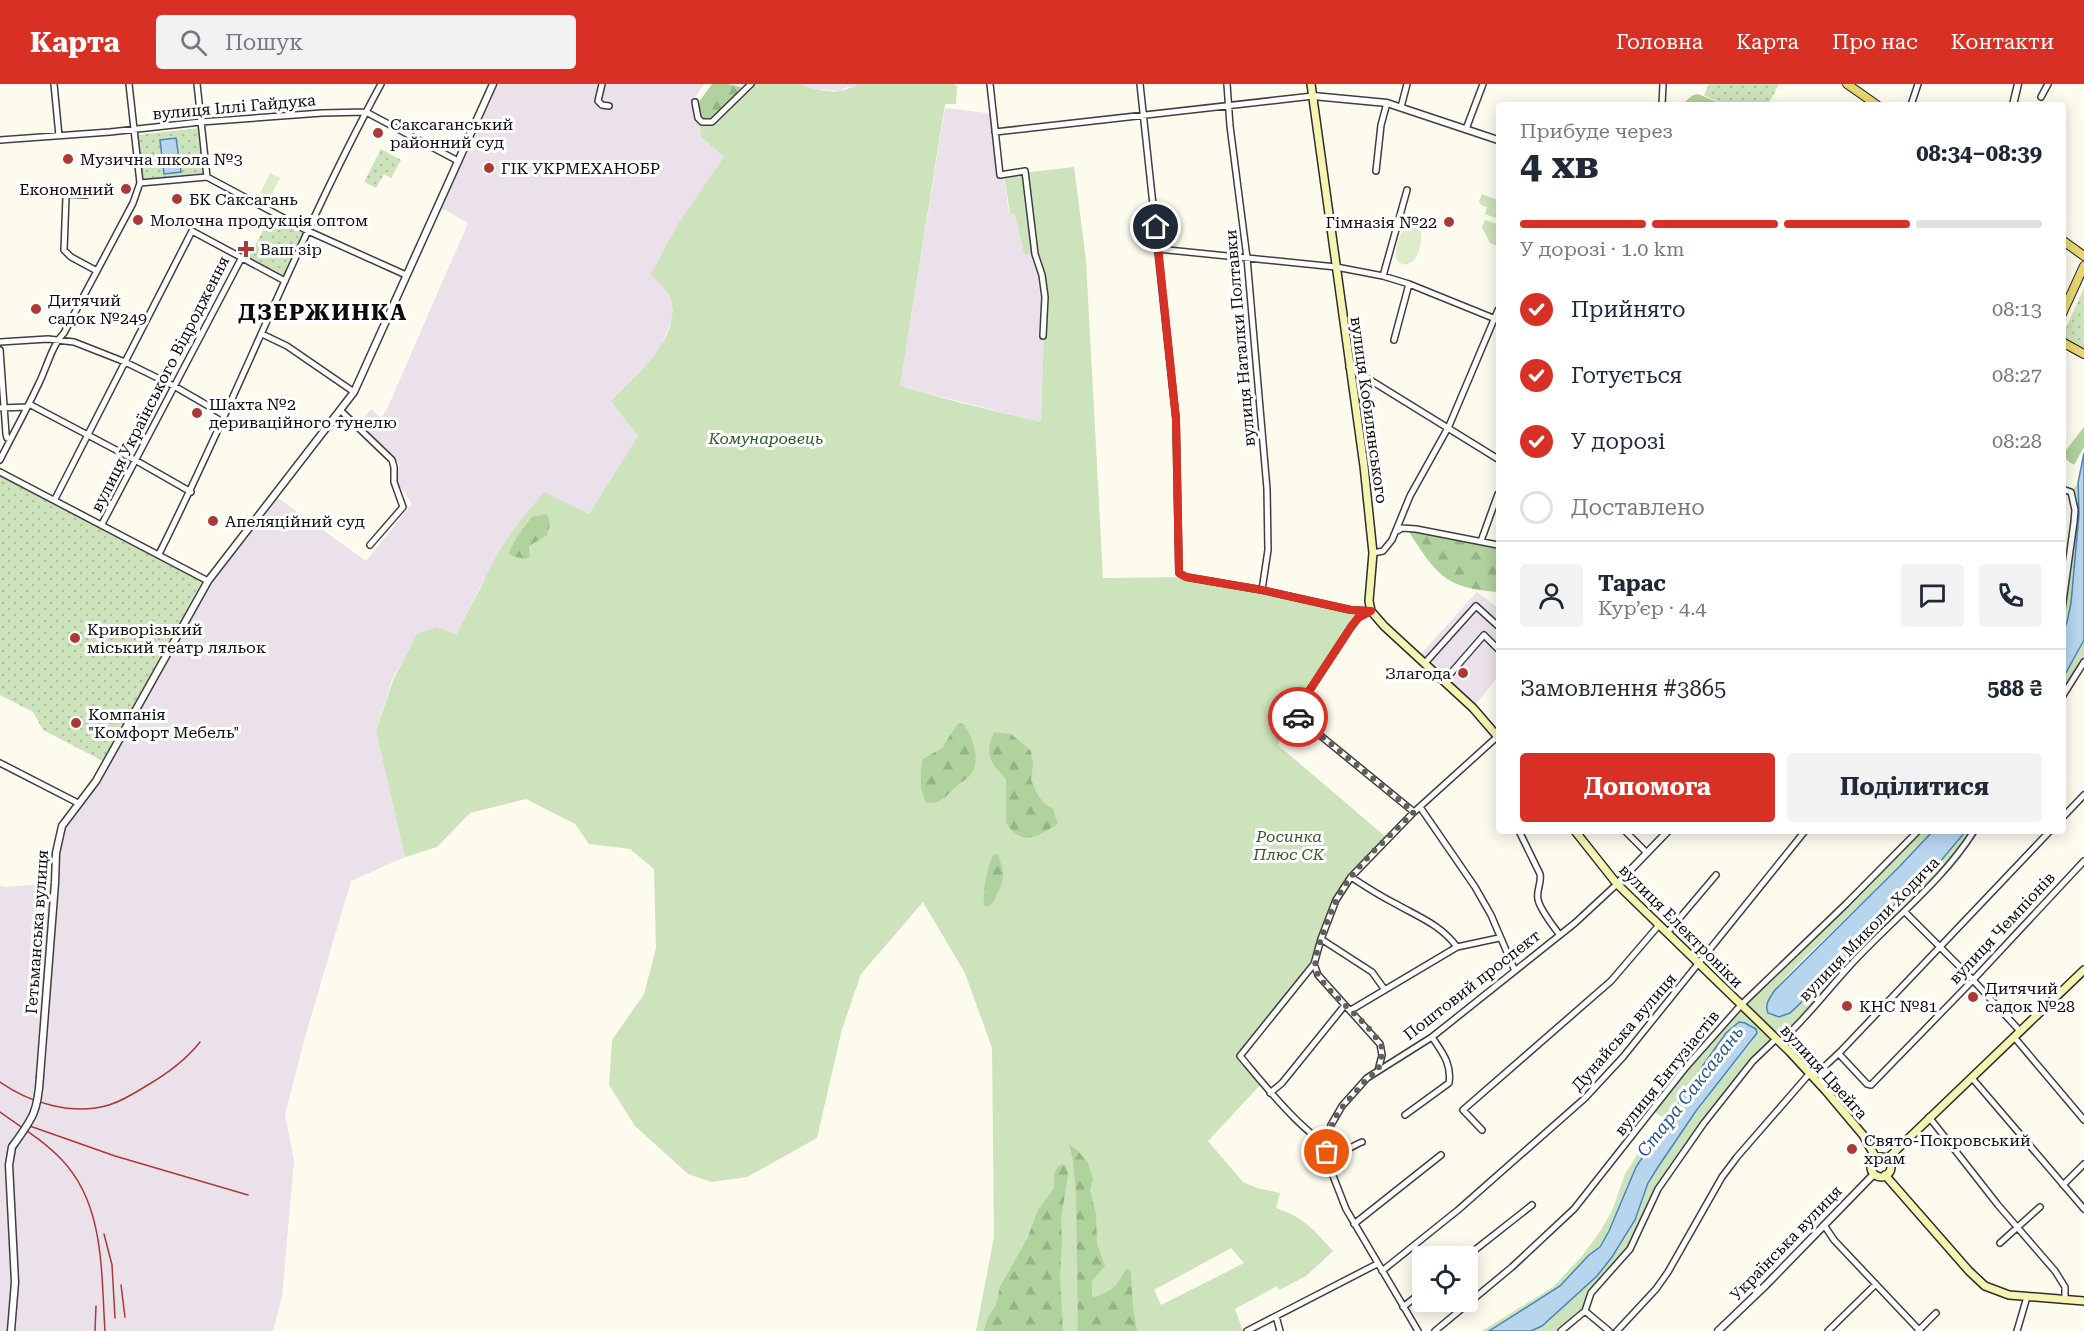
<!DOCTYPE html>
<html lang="uk">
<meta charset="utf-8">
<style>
:root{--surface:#fff;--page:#f2f2f3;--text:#1f2937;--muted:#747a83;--line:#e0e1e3;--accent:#d93025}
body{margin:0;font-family:"Roboto Serif",serif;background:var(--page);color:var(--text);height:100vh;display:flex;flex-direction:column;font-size:22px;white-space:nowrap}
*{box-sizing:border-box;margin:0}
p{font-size:20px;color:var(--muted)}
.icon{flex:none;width:33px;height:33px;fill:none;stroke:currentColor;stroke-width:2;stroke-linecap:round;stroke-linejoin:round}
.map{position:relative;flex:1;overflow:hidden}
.sheet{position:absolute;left:1496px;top:18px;width:570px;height:732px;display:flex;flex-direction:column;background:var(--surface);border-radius:6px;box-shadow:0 3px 15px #0003}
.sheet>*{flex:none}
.fabs{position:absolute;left:1412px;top:1162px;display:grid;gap:12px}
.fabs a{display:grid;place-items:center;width:66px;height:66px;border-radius:6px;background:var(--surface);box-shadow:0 3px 15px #0003;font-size:30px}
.pin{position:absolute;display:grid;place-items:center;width:51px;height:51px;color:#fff;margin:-26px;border:3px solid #fff;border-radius:50%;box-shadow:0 2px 6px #0007}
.courier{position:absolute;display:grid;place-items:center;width:60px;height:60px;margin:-30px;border:4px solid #d93025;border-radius:50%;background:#fff;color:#222;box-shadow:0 2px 8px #0007}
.headline em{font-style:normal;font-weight:700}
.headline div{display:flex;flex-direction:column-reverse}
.headline{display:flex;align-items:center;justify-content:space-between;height:102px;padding:0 24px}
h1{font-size:39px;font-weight:700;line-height:45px}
.bar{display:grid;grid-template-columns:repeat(4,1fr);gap:9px 6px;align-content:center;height:72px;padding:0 24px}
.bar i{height:8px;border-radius:4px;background:var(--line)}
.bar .selected{background:var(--accent)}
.bar p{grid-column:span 4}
.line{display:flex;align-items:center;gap:15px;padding:0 24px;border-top:2px solid var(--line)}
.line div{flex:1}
.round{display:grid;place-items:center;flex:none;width:63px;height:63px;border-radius:6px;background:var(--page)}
ol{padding:0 24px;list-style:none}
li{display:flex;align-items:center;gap:18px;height:66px}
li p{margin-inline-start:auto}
li .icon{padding:6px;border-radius:50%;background:var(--accent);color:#fff;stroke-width:4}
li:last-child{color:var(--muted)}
li i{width:33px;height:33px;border:3px solid var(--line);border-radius:50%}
.cta{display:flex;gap:12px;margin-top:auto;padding:12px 24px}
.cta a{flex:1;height:69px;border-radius:6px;background:var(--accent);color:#fff;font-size:24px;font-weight:700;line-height:69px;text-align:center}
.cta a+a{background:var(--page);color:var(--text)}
header{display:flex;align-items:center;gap:36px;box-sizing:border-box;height:84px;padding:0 30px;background:var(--accent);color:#fff}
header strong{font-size:28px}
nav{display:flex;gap:33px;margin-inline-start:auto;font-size:21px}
.search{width:420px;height:54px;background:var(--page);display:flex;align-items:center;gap:15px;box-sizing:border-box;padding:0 21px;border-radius:6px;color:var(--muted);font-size:22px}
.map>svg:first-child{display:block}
.industrial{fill:#eae1ea}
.grass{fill:#cde3bb;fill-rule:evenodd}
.forest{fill:url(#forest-firs)}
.park{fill:url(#park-dots)}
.pitch{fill:#deeccc}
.water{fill:#b8d5ee;stroke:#4884bd;stroke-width:1.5}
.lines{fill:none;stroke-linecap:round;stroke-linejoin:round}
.minor-casing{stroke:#3f3f3f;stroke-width:8}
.tertiary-casing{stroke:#3f3f3f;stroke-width:9}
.secondary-casing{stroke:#2e2e2e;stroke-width:10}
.primary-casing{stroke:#1d1d1d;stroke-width:10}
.minor{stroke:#fff;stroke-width:5}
.tertiary{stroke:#fff;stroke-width:6}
.secondary{stroke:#f5f4b0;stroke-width:7}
.primary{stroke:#e8d672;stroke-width:8}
.rail{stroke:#ab3a35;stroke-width:1.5}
.tertiary-bridge-casing{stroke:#3f3f3f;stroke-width:9;stroke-linecap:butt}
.tertiary-bridge{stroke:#fff;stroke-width:6}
.done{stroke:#60605b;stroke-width:6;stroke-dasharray:0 10.8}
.route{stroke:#d93025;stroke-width:8}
.poi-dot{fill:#ab3a35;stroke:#fff;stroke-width:2}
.labels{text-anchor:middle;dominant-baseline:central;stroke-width:6;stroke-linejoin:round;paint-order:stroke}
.street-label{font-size:16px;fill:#0c0c0c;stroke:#fff}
.poi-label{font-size:16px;fill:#0c0c0c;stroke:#fff;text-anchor:start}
.park-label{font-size:16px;font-style:italic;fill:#2b5c25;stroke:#fff}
.water-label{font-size:18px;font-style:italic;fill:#25578f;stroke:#fff}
.district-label{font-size:22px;font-weight:bold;letter-spacing:1.5px;fill:#0c0c0c;stroke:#fff}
</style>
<header>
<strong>Карта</strong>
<div class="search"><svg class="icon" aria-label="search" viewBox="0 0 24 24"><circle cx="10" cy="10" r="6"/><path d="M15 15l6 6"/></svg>Пошук</div>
<nav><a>Головна</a><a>Карта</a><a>Про нас</a><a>Контакти</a></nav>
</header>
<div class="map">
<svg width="2084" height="1247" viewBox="0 0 2084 1247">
<defs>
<pattern id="forest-firs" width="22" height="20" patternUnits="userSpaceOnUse" patternTransform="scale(1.5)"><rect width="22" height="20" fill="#b0d29d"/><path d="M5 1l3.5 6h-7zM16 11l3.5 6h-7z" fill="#96b386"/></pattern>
<pattern id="park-dots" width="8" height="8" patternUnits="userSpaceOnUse" patternTransform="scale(1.5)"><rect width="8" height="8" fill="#cde3bb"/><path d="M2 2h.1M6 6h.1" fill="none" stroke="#afc2a0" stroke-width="1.8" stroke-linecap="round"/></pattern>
</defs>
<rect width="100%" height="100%" fill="#fdfbee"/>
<path class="industrial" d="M493 0H704L691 20 701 46 700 52 724 73 716 87 665 205 672 219V235L660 265 643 286 638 352 589 430 483 497 456 551 417 550 392 596 376 647 405 773 351 797 307 946 285 1030 294 1077 282 1213 273 1247H0V802L5 803 55 799 60 747 88 709 208 497 274 411 366 477 412 420 404 407 395 399V390L400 381 358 340 371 325 381 334 387 325 468 139 438 122Z
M800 0H856V3H847L841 7 806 4Z
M945 24 995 30 1009 129 1015 131 1024 170H1035L1045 213 1041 338 900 302Z
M1477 508 1498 524V592L1473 624 1418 573Z"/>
<path class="grass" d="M754 0H800C807 4 832 9 841 7 847 6 849 3 855 3L856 0H953L957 2 956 20H945L900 302 958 318 1041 338 1045 212 1035 170H1024L1015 131 1010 129 1004 91 1074 83 1086 176 1103 494 1186 493 1351 526 1371 527 1358 534 1294 630 1282 649 1278 661 1387 754 1359 783 1336 816 1314 880 1240 972 1262 999 1208 1057 1243 1098 1257 1104 1280 1109 1276 1124C1305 1134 1313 1145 1333 1167L1306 1192 1279 1206 1277 1202 1235 1225 1243 1247H976L994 1153 992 964 965 889 923 818 861 890 842 945 817 1054 747 1093 711 1098 688 1090 635 1042 609 1001 612 956 644 910 656 864 654 785 630 765 589 760 575 740 526 715 470 729 437 763 405 773 376 647 393 596 417 550 437 543 456 551 499 467 519 438 544 408 589 430 638 352 611 317C635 293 677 258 672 221 670 208 659 199 651 190L678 140 724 73 700 52 701 46 696 35 701 40 713 39ZM1231 1164 1244 1179 1161 1221 1154 1206Z
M1482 110 1498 116V135L1485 130 1487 123 1481 121 1479 117Z
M1485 136 1498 140V162L1490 159 1482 143Z
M2078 399C2079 425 2077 449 2075 474 2073 498 2074 526 2063 548V525L2074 438 2071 408Z
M2084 556V578L2063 613V594Z
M1918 747H1933C1904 779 1873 808 1842 838 1823 857 1773 899 1766 923L1779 933 1790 929 1825 897 1895 820 1933 786 1966 747H1974L1960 767 1785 954 1776 955 1753 977 1704 1039 1658 1105 1630 1165 1591 1209 1588 1223 1561 1247H1531C1546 1240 1555 1229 1567 1219 1595 1195 1620 1168 1636 1134 1644 1117 1647 1099 1657 1083 1687 1038 1721 997 1754 955L1739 938 1726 949 1667 1036 1653 1027 1741 921Z
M1640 1066 1644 1070 1636 1083 1609 1147 1600 1163 1589 1171 1560 1202 1489 1247H1482L1553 1203 1582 1172 1599 1149 1612 1127 1625 1090Z"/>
<path class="forest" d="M712 0H728L741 3C731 17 721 34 703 36L700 33 698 19Z
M1698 10 1724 21H1681L1693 11Z
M2084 343V363L2074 381 2063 373V370Z
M547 430 550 440 547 451 529 462 530 472 526 475 512 472 509 469 517 453 532 433Z
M1407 445 1498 462V508C1443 504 1436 489 1407 445Z
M958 639 963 640C973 652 980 674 972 689 969 694 962 697 958 701 947 710 943 720 927 719 919 708 920 689 923 675L942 664Z
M994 648 1011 650 1031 667 1033 681 1031 696 1037 710 1045 720 1053 725 1058 740C1037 752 1023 764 1006 739V695C990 678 984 671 994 648Z
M994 770H998C1003 788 1007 790 998 808 994 816 995 819 987 823L984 821C983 809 987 780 994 770Z
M1069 1060 1078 1067 1088 1079 1093 1095 1090 1106 1096 1130 1097 1160 1105 1182 1092 1197V1213C1102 1212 1113 1206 1119 1197 1123 1192 1122 1189 1127 1184L1131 1188 1133 1223 1137 1247H1078L1076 1109 1073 1076Z
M1062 1080 1066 1082 1068 1089 1061 1136 1062 1155 1060 1194 1063 1247H984L988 1233 996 1221 1000 1203 1028 1153 1038 1126 1054 1104V1090L1057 1084Z"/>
<path class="park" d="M1709 0H1779L1768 21H1724L1704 11Z
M200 44 205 91 141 98 136 51Z
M381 65 401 76 391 94 384 90 376 104 364 98Z
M271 131 304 149 286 191 283 193 248 175Z
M2084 204V264L2066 256 2063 251Z
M0 389 202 497 103 677 43 646 33 628 0 611Z"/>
<path class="pitch" d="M270 89 280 94 270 114 260 109Z
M1413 141 1420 145C1425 158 1415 191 1397 177 1393 165 1400 143 1413 141Z"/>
<path class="water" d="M176 54 181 88 164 90 160 56Z
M2084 369V556L2063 594V548L2067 538 2071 519 2079 430 2078 399Z
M1933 747H1966L1933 786 1895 820 1824 897 1790 929 1779 933 1768 929C1764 920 1770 914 1775 906L1900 782Z
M1739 938 1745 939 1756 945 1757 949 1696 1027 1658 1083 1648 1099 1635 1136 1612 1173 1597 1192 1542 1242 1531 1247H1489L1560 1202 1589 1171 1600 1163 1609 1147 1636 1083 1704 980 1726 949Z"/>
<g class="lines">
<g class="minor-casing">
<path id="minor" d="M54 0 59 52
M197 0 207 93
M602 0 598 17 602 21 609 22
M990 0 1000 91 1025 87 1035 170 1042 191 1045 213 1043 252
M1140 0 1176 335 1179 489 1186 493 1262 506 1351 526 1371 527
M1227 0 1230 42 1247 174 1267 405 1268 466 1262 506
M2041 13 2048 0
M695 18 698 34 702 38H712L751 0
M1662 21 1663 0
M1911 21 1918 0
M1401 23 1407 0
M1466 45 1483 0
M995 48 1313 12
M0 56 110 48 201 38 322 29 366 28 458 77
M1376 87 1381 41 1387 19
M207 93 308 147 406 191
M140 99 207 93
M86 111 68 110 66 113 64 166 71 173 97 187
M1158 165 1336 183 1383 192 1409 200 1498 236
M1383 192 1407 106
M262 250 287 262 354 308
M1394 256 1409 200
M0 258 48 255 74 258 125 278 174 302 224 331
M0 266 6 350 7 354 10 355
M1349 283 1498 375
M29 320 135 376 191 408
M0 324 27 323
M341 327 392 376 394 383V398L403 423 370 461
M0 376C13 350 27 325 39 299 47 283 52 261 64 249L133 119 140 99 129 0
M0 388 208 497
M2062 409 2065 406 2071 408 2075 426 2074 438 2062 525
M55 415 192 147 285 197
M102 440 242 173
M1397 447 1402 444 1416 445 1498 461
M1481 457 1498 410
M1373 469 1383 467 1392 456 1410 412 1449 342 1498 226
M159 470C237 315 298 153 381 0
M1367 529 1358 534 1351 543 1294 630 1414 728
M1425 579 1476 522 1498 542
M1444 597 1484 551 1498 565
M2062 613 2084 578
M0 679 78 719
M1420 723 1475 803 1491 831 1515 887
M2062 734 2084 711
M1519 747 1540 790C1542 799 1536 806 1538 815 1539 824 1553 842 1559 850
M1625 747 1647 769
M1351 793C1366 803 1380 812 1396 820 1419 833 1441 841 1457 863
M1905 828 1973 896 2020 947
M1667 849 1716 791
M1321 855 1372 888 1385 906
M1314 880 1240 972C1258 993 1316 1068 1344 1066 1350 1065 1356 1060 1362 1058
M1351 926 1457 863 1499 854
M2014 953 2084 1036
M1780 958C1809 932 1831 901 1858 873 1898 831 1943 796 1974 747
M1839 970 1867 1000 1871 1001 1973 896 2084 777
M1378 987 1382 971 1380 960 1318 891 1314 880 1321 855 1336 816 1351 793 1414 728 1498 652
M1972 994 2084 1125
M1270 1009 1282 999 1345 921
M1405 1031 1449 999C1452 980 1442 968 1432 953
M1929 1033 1998 1121 2055 1187 2065 1203V1216
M1482 1046 1463 1026 1611 897 1659 841
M2063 1101 2084 1080
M1354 1140 1441 1071
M1824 1141 1834 1156 1920 1247
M2000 1159 2040 1123
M1466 1173 1532 1121
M1382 1187 1458 1126 1585 1014 1623 973 1805 747
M1403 1223 1422 1208
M1585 1227 1609 1247
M1276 1232 1280 1247
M1247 1247 1377 1180
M1418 1247 1346 1125 1328 1079 1327 1068 1331 1041 1342 1022 1367 994 1432 953 1575 839 1617 800
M1435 1247 1512 1183 1574 1125 1686 983 1741 921 1846 820 1918 747
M1561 1247 1585 1227 1591 1209 1630 1165 1658 1105 1704 1039 1753 977 1776 955
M1617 1247 1656 1205 1668 1188 1722 1093 1737 1073 1810 989 1824 983 1841 967 2050 747
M1828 1247 1876 1200
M1918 1247 1936 1229
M2017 1247 2027 1213"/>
</g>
<g class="tertiary-casing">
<path id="tertiary" d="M1313 12 1387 19 1498 56
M2013 21 2018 0
M1617 800 1668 747
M40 992 55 799 56 769 62 742 96 697 208 497 354 308 493 0
M11 1247 15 1198 9 1081 12 1063
M1718 1247 1766 1201 1874 1090"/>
</g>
<g class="secondary-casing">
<path id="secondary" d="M1311 0 1364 382 1373 469 1369 517 1371 527 1384 542 1473 624 1498 653
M1575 747 1617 800 1790 968 1826 1007 1863 1051 1876 1074
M1871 1083a10 10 0 1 1 20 0a10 10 0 1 1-20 0Z
M1887 1075 2084 886
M1885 1091 1969 1187 1985 1202 2009 1211 2084 1217"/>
</g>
<g class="primary-casing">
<path id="primary" d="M1847 0 1877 21
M2062 156 2084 172
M2062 230 2084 182
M2062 258 2084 270"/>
</g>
<use href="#minor" class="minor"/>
<use href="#tertiary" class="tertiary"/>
<use href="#secondary" class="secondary"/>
<use href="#primary" class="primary"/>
<path class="rail" d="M0 998C30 1019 73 1032 109 1021 122 1017 135 1009 146 1002 167 990 185 977 200 958
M0 1028C21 1043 44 1057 62 1076 105 1121 101 1189 105 1247
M27 1041 115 1072 248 1111
M104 1150 112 1181 115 1234
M121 1201 125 1233
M95 1247 96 1222"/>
<g class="tertiary-bridge-casing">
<path id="tertiary-bridge" d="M12 1063C33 1034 38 1028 40 992"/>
</g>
<use href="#tertiary-bridge" class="tertiary-bridge"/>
</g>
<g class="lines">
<path class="done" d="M1298 633 1414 728C1391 751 1364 774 1345 801 1334 818 1327 837 1321 855 1317 869 1311 881 1320 894 1337 919 1371 938 1383 966L1378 987C1368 993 1361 1001 1354 1010 1335 1030 1329 1040 1327 1068"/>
<path class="route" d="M1156 143 1176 335 1179 489 1186 493 1262 506 1351 526 1371 527 1358 534 1351 543 1294 630 1298 633"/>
</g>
<g class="poi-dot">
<circle cx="378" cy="49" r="6"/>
<circle cx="68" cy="75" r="6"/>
<circle cx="489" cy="84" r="6"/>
<circle cx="126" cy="105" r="6"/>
<circle cx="177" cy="115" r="6"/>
<circle cx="138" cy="136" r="6"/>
<circle cx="1449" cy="138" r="6"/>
<path d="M243 156h6v6h6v6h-6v6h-6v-6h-6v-6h6z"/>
<circle cx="36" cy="225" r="6"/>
<circle cx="197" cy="329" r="6"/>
<circle cx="213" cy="437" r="6"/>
<circle cx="75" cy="554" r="6"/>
<circle cx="1463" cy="589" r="6"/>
<circle cx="76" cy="639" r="6"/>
<circle cx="1973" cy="913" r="6"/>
<circle cx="1847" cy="922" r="6"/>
<circle cx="1852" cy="1065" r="6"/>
</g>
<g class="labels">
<g class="street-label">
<text transform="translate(234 23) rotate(-5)">вулиця Іллі Гайдука</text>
<text transform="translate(1240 254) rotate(-95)">вулиця Наталки Полтавки</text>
<text transform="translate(160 300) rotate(-63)">вулиця Українського Відродження</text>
<text transform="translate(1369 326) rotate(82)">вулиця Кобилянського</text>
<text transform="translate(1681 842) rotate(45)">вулиця Електроніки</text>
<text transform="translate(2002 844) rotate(-47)">вулиця Чемпіонів</text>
<text transform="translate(1869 845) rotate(-46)">вулиця Миколи Ходича</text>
<text transform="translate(37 848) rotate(-86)">Гетьманська вулиця</text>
<text transform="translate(1472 901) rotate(-38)">Поштовий проспект</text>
<text transform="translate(1624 948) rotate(-49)">Дунайська вулиця</text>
<text transform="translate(1824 988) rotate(48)">вулиця Цвейга</text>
<text transform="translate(1667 989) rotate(-51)">вулиця Ентузіастів</text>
<text transform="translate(1786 1159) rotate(-46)">Українська вулиця</text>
</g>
<g class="poi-label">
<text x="390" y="40">Саксаганський<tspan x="390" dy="18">районний суд</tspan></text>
<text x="80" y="75">Музична школа №3</text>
<text x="501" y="84">ГІК УКРМЕХАНОБР</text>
<text x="114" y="105" text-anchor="end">Економний</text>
<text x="189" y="115">БК Саксагань</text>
<text x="150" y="136">Молочна продукція оптом</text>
<text x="1437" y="138" text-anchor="end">Гімназія №22</text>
<text x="260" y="165">Ваш зір</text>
<text x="48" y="216">Дитячий<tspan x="48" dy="18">садок №249</tspan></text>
<text x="209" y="320">Шахта №2<tspan x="209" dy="18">дериваційного тунелю</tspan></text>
<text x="225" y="437">Апеляційний суд</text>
<text x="87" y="545">Криворізький<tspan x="87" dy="18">міський театр ляльок</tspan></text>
<text x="1451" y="589" text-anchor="end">Злагода</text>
<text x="88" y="630">Компанія<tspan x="88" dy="18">"Комфорт Мебель"</tspan></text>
<text x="1985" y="904">Дитячий<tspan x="1985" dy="18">садок №28</tspan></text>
<text x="1859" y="922">КНС №81</text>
<text x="1864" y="1056">Свято-Покровський<tspan x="1864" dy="18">храм</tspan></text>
</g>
<g class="park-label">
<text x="766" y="354">Комунаровець</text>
<text x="1289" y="752">Росинка<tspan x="1289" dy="18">Плюс СК</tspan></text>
</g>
<g class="water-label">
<text transform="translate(1690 1007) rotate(-52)">Стара Саксагань</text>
</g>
<g class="district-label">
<text x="323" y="228">ДЗЕРЖИНКА</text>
</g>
</g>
</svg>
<div class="fabs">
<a><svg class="icon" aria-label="locate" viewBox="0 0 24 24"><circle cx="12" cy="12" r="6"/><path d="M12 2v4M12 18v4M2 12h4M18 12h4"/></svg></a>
</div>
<div class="pin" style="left:1327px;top:1068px;background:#ea580c"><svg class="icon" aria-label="bag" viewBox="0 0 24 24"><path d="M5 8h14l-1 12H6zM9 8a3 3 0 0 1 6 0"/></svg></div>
<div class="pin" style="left:1156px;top:143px;background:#1f2937"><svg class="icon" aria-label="home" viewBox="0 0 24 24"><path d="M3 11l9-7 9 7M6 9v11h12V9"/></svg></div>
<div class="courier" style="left:1298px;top:633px"><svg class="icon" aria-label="car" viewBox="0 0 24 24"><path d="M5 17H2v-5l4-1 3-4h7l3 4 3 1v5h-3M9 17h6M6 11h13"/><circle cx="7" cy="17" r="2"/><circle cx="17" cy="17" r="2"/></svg></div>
<section class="sheet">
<div class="headline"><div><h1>4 хв</h1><p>Прибуде через</p></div><em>08:34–08:39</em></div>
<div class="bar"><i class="selected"></i><i class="selected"></i><i class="selected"></i><i></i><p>У дорозі · 1.0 km</p></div>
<ol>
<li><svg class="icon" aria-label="check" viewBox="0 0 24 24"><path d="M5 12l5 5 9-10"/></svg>Прийнято<p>08:13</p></li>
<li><svg class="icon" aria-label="check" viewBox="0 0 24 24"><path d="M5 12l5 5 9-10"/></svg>Готується<p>08:27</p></li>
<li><svg class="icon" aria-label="check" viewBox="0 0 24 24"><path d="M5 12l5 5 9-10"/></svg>У дорозі<p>08:28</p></li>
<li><i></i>Доставлено</li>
</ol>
<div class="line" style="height:108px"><a class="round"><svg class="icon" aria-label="person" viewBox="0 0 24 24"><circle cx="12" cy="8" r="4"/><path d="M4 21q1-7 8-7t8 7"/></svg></a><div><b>Тарас</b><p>Кур’єр · 4.4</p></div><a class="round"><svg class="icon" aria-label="chat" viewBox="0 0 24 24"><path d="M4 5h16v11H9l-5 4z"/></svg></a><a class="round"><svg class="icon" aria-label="phone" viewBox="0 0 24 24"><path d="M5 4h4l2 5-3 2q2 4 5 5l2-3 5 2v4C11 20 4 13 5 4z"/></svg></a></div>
<div class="line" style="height:78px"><div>Замовлення #3865</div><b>588 ₴</b></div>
<div class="cta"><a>Допомога</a><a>Поділитися</a></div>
</section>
</div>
